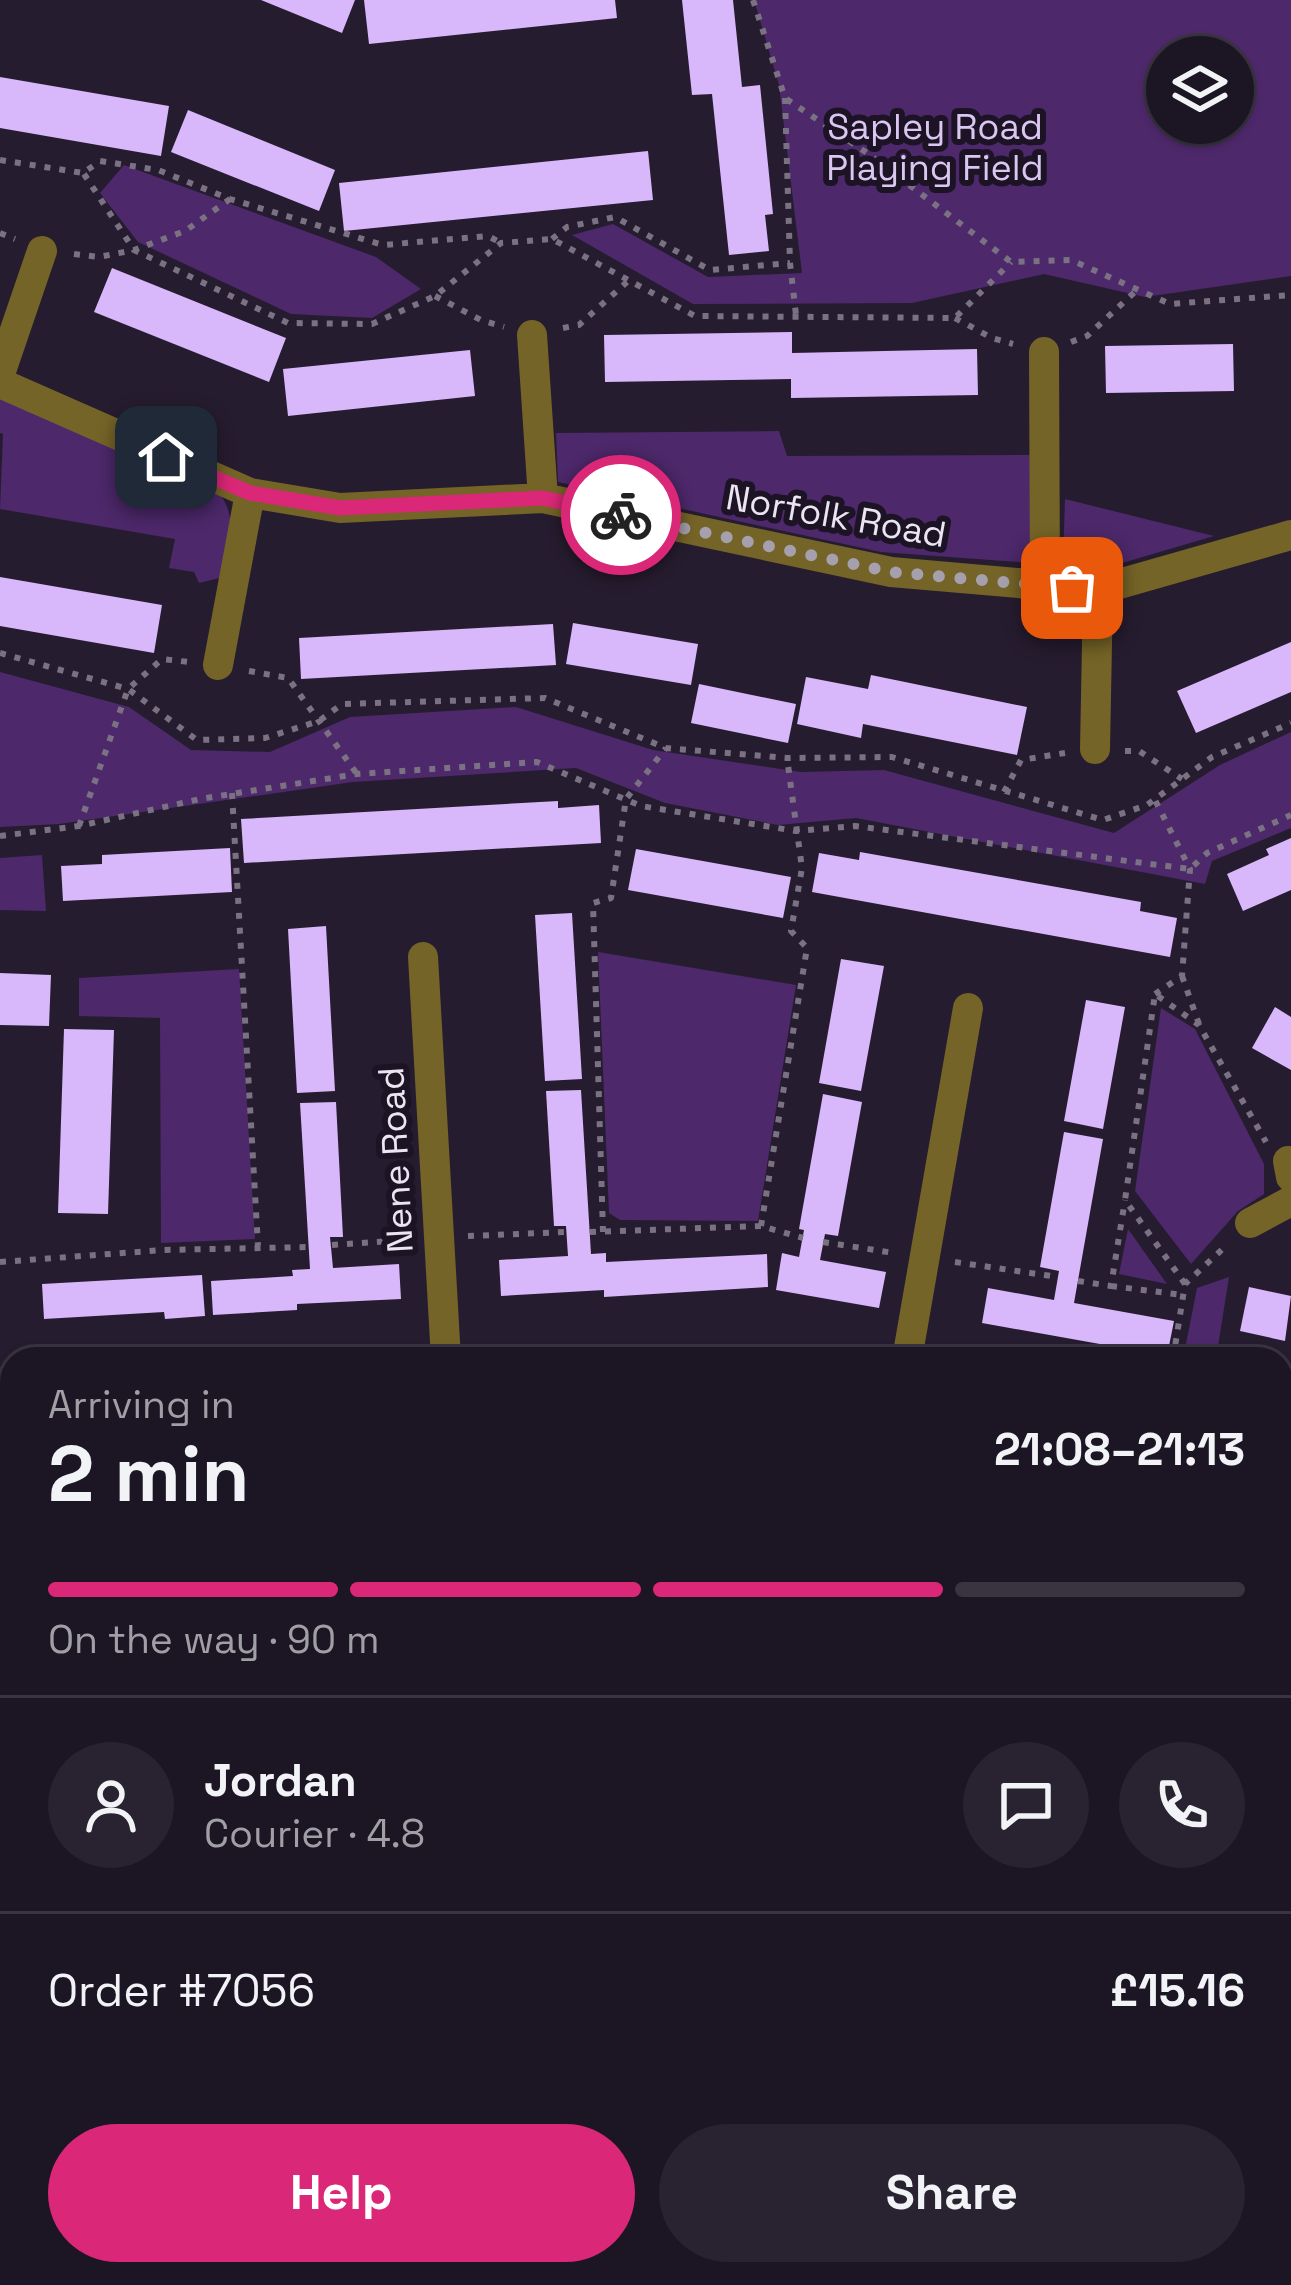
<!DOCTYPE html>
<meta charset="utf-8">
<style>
:root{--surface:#1c1523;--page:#292230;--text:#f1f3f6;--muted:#a09fa6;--line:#3a3441;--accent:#db2777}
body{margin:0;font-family:"Space Grotesk",sans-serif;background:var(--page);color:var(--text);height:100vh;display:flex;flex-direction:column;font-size:45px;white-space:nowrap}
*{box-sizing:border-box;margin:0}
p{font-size:39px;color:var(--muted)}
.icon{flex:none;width:66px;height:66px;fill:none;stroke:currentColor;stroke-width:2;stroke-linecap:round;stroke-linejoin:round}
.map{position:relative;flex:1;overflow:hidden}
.details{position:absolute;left:0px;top:1347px;width:1293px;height:939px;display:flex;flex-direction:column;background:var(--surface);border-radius:36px 36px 0 0;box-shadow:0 3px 9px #0004,0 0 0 3px var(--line)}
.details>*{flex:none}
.tools{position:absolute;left:1146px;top:36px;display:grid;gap:24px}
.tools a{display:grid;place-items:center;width:108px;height:108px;border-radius:50%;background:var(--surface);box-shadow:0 3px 9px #0004,0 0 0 3px var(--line);font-size:60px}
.pin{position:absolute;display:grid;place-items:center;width:102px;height:102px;color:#fff;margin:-51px;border-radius:24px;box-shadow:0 6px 18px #0006}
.courier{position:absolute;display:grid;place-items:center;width:120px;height:120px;margin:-60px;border:9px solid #db2777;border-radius:50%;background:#fff;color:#222;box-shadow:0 3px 15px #0007}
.head em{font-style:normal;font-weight:600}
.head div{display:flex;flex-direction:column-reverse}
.head{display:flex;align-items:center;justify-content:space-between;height:204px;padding:0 48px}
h1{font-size:78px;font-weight:600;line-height:90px}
.bar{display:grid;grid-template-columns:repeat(4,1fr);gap:18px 12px;align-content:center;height:144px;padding:0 48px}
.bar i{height:15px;border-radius:9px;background:var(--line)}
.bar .on{background:var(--accent)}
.bar p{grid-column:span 4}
.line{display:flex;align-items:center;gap:30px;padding:0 48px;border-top:3px solid var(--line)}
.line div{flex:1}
.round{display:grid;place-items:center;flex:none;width:126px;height:126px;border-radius:63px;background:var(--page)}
.button{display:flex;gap:24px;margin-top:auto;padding:24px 48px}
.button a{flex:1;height:138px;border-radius:72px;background:var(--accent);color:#fff;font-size:48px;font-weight:600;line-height:138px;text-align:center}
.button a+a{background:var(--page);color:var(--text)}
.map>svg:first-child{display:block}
.green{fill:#4d286b;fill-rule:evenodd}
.building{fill:#d9b7fb}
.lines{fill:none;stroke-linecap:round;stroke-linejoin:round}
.path{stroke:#7a7283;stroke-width:6;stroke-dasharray:6 9;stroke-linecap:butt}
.minor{stroke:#756427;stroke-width:30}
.done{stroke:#a69fae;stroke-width:12;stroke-dasharray:0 21.6}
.route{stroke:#db2777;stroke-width:15}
.labels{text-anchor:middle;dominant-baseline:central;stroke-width:12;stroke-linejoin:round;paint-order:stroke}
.park-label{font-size:36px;fill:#dac6f0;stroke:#1c1325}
.street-label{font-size:36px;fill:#ebe5f2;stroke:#1c1325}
</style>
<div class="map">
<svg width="1291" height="2285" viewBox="0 0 1291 2285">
<rect width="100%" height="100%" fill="#261c2f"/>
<path class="green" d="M754 0H1291V276L1145 297 1044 274 912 303 693 304 572 235 613 224 708 277 802 273 779 85ZM1167 57H1233V123H1167Z
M124 165 376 257 421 289 372 318 291 314 138 242 100 193Z
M0 399 217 490C241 520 227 543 219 578L199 583 194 572 169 568 175 539 0 509 3 434 0 433Z
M779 431 787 456 1030 455 1032 563 881 552 558 482 556 433Z
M1065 499 1214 536 1105 568 1063 562Z
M0 672 129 707 191 750 270 752 350 717 516 707 653 750 801 772 884 770 1114 833 1220 765 1291 732V828L1212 861 1205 884 856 818 778 825 665 803 576 768 353 782 59 824 0 827Z
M42 855 46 911 0 910V858Z
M598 952 796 985 758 1221 620 1220 609 1213Z
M239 969 255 1239 161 1243 160 1018 79 1016V978Z
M1161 1008 1195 1029 1264 1164V1194L1238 1211 1191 1264 1135 1191Z
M1128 1229 1167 1284 1119 1274Z
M1229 1277 1216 1359H1183L1197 1288Z
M1281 1702 1291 1714V1774L1281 1772Z
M12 2121V2274H176L175 2285H0V2203Z
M1016 2274H1195L1256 2285H1014Z"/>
<path class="building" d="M261 0H355L342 33Z
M364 0H615L617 18 369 44Z
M682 0H733L742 87 760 85 773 214 765 215 769 251 729 255 712 94 692 95Z
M0 77 169 106 161 156 0 128Z
M188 110 335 170 319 211 171 152Z
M648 151 653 200 344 231 339 183Z
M112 268 286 338 269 382 94 312Z
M792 332V353L977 349 978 395 791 398V379L605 382 604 335Z
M1233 344 1234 391 1106 393 1105 346Z
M470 350 475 396 288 416 283 369Z
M0 577 162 605 154 653 0 626Z
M573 623 698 644 691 685 566 664Z
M553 624 556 665 301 679 299 638Z
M1291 642V692L1196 733 1177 691Z
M871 675 1027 707 1017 755 863 724 861 738 797 724 806 677 868 689Z
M699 684 796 704 788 743 691 723Z
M558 801V808L599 805 601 843 244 863 241 819Z
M1291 838V890L1243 911 1227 874 1269 855 1266 849Z
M230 848 232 892 63 901 61 866 102 864V855Z
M636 849 791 877 783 918 628 890Z
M860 852 1141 902 1140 911 1177 918 1170 957 812 892 819 853 859 860Z
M572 913 582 1079 545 1081 535 915Z
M326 926 335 1091 297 1093 288 929Z
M841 959 884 966 861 1091 819 1083Z
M0 973 51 975 49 1026 0 1025Z
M1086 1000 1125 1007 1103 1129 1064 1121Z
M1275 1007 1291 1017V1070L1252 1048Z
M64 1029 114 1030 108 1214 58 1213Z
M581 1090 591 1254 606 1253V1262L767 1254 768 1287 604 1297V1290L501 1296 499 1260 568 1256 566 1226H554L546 1091Z
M823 1094 862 1102 838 1236 825 1234 820 1260 886 1272 879 1308 776 1290 782 1253 799 1257 804 1230 799 1229Z
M336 1102 343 1237H330L333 1268 399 1264 401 1299 297 1304V1310L213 1315 211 1281 293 1276 292 1270 310 1269 300 1103Z
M1064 1132 1103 1139 1074 1303 1174 1321 1167 1356 982 1323 988 1288 1054 1300 1059 1271 1040 1267Z
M202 1275 205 1316 165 1319 164 1312 44 1319 42 1284Z
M1249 1287 1291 1296 1285 1341 1240 1331Z
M1281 1474 1291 1476V1533L1281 1531Z
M1291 1572V1622L1281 1601V1577Z
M1288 1986H1291V2042L1281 2040Z
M1281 2057 1291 2058V2092L1281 2091Z
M1281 2121 1291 2122V2156L1281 2155Z
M357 2274H395L393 2285H355Z
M423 2274H461L459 2285H421Z
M689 2274H728L726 2285H687Z"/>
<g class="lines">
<path class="path" d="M753 0 785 98 867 153 1011 262 1071 260 1170 304 1291 295
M785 98 790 263 796 315
M0 160 83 173 100 161 158 170 230 199 383 245 488 236 501 243
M84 174 134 250 185 231 230 199
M0 233 15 239
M552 239 567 227 615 217 710 270 790 263
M74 254 99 257 134 250 288 323 372 324 435 296 501 243 552 239 695 316 955 318 1011 262
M435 296 481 320 504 327
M955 318 992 338 1013 344
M563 328 579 325 627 282
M1071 342 1087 336 1138 289
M0 653 128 689 197 740 265 738 319 721 342 704 545 698 666 748 787 758 892 757 1103 820 1147 805 1212 757 1291 723
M249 671 288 678 357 774
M1125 751H1139L1182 779
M1004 792 1021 760 1065 753
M232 793 258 1246
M79 826 128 689 162 659 189 662
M0 836 79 826 200 799 357 774 537 762 641 806 796 831 855 826 1190 869 1207 853 1291 815
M1182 976 1199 1024
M1155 994 1182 976 1190 869 1155 800
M761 1226 807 948 791 931 802 868 787 758
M590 1232 761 1226 803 1238
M603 1232 593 903 611 898 626 799 666 748
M468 1236 566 1232
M823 1242 894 1253
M332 1245 407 1240
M0 1262 164 1250 309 1247
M955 1262 1058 1277
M1078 1281 1111 1286 1125 1200
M1185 1284 1125 1200 1155 994 1199 1025 1266 1142
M1111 1286 1183 1295
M1173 1359 1185 1284 1228 1244
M1281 1781 1291 1782
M1011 2274 1018 2285
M173 2285 175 2274
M402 2285 404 2274
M742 2285 744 2274
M1290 2285 1291 2278"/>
<path class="minor" d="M532 335 543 498
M1044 352 1045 586
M0 374 42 251
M0 383 250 493 340 508 543 498 891 572 1098 590 1291 535
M218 665 250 493
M1095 749 1098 590
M423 957 446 1359
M1288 1161 1291 1177
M1250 1223 1291 1201
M907 1359 968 1008
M0 1399 12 1403
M0 1645 12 1571
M1281 1946 1291 1948
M569 2285 571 2274"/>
</g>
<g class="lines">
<path class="done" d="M621 515 891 572 1072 588"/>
<path class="route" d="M166 457 250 493 340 508 543 498 621 515"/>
</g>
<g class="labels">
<g class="park-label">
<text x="935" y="127">Sapley Road<tspan x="935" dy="41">Playing Field</tspan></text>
</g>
<g class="street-label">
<text transform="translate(836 516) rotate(10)">Norfolk Road</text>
<text transform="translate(396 1160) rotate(-93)">Nene Road</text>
</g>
</g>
</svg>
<div class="tools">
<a><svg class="icon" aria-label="layers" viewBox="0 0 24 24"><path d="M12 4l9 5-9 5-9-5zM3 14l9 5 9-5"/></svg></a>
</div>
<div class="pin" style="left:1072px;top:588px;background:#ea580c"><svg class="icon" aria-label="bag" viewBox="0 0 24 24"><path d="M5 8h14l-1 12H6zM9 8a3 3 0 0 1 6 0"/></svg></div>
<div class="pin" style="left:166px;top:457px;background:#1f2937"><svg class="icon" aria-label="home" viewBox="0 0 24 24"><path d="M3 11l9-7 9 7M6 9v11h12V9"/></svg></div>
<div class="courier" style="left:621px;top:515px"><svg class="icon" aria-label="bike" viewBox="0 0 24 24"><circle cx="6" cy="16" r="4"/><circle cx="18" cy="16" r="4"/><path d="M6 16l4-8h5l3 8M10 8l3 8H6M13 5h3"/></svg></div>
<section class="details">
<div class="head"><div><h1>2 min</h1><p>Arriving in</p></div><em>21:08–21:13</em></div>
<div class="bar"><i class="on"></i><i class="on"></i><i class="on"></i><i></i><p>On the way · 90 m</p></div>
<div class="line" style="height:216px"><a class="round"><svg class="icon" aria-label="person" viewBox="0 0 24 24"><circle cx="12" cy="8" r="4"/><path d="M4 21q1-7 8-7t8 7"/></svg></a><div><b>Jordan</b><p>Courier · 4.8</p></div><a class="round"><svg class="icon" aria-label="chat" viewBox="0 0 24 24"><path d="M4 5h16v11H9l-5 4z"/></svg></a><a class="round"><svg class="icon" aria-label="phone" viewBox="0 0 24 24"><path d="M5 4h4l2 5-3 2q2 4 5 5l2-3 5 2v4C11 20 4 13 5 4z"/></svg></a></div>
<div class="line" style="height:156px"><div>Order #7056</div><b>£15.16</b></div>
<div class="button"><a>Help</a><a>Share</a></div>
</section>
</div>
